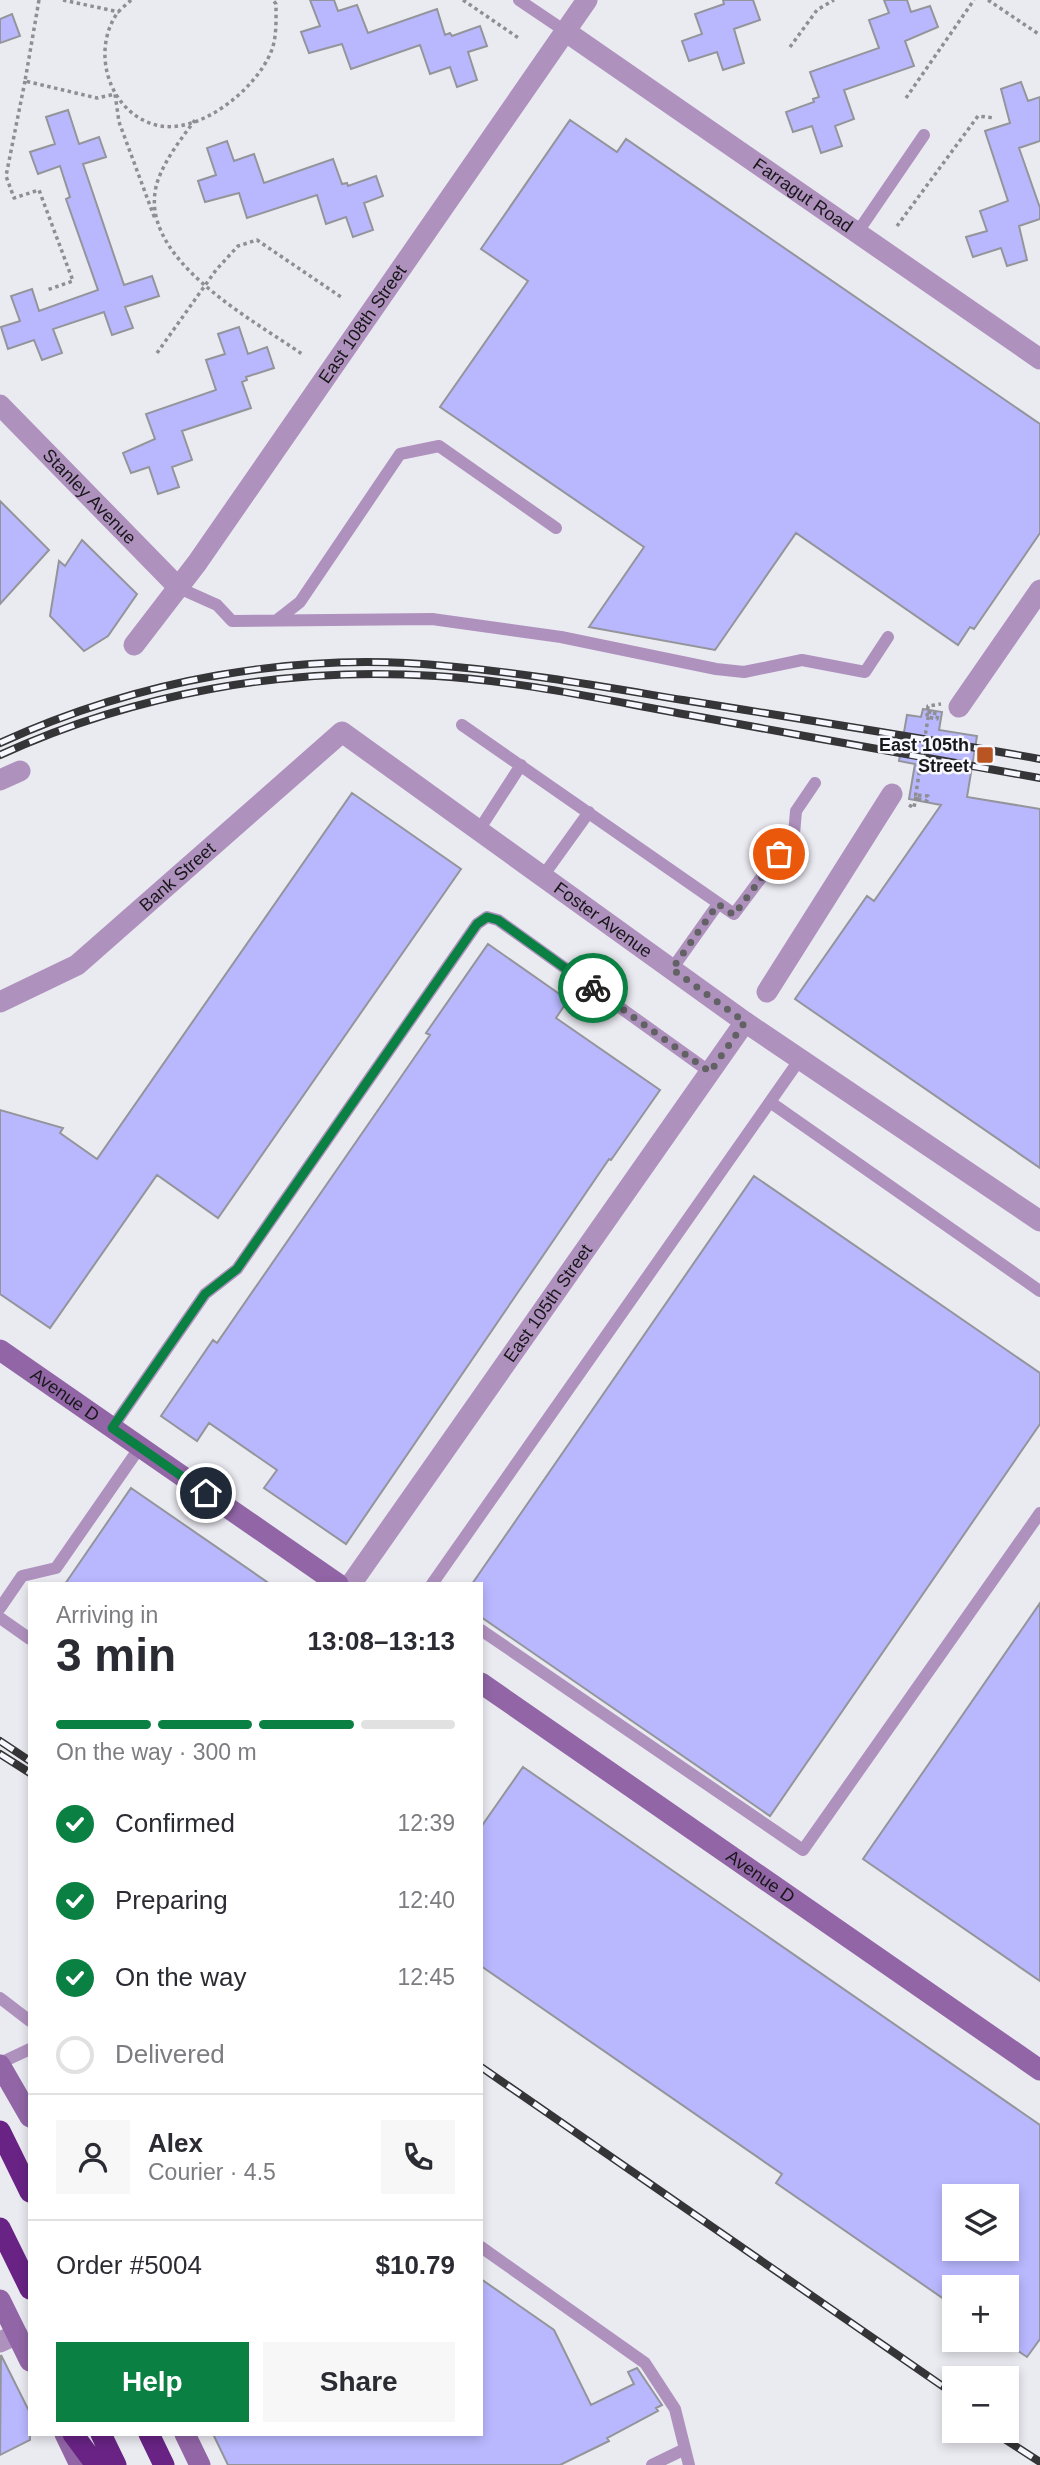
<!DOCTYPE html>
<meta charset="utf-8">
<style>
:root{--surface:#fff;--page:#f7f7f7;--text:#2b2b33;--muted:#7c7c81;--line:#e1e1e2;--accent:#0b8043}
body{margin:0;font-family:Helvetica,sans-serif;background:var(--page);color:var(--text);height:100vh;display:flex;flex-direction:column;font-size:26px;white-space:nowrap}
*{box-sizing:border-box;margin:0}
p{font-size:23px;color:var(--muted)}
.icon{flex:none;width:38px;height:38px;fill:none;stroke:currentColor;stroke-width:2;stroke-linecap:round;stroke-linejoin:round}
.map{position:relative;flex:1;overflow:hidden}
.sheet{position:absolute;left:28px;top:1582px;width:455px;height:854px;display:flex;flex-direction:column;background:var(--surface);border-radius:0px;box-shadow:0 4px 10px #0003}
.sheet>*{flex:none}
.controls{position:absolute;left:942px;top:2184px;display:grid;gap:14px}
.controls a{display:grid;place-items:center;width:77px;height:77px;border-radius:0px;background:var(--surface);box-shadow:0 4px 10px #0003;font-size:35px}
.pin{position:absolute;display:grid;place-items:center;width:60px;height:60px;color:#fff;margin:-30px;border:4px solid #fff;border-radius:50%;box-shadow:0 2px 7px #0007}
.courier{position:absolute;display:grid;place-items:center;width:70px;height:70px;margin:-35px;border:5px solid #0b8043;border-radius:50%;background:#fff;color:#222;box-shadow:0 2px 9px #0007}
.summary em{font-style:normal;font-weight:800}
.summary div{display:flex;flex-direction:column-reverse}
.summary{display:flex;align-items:center;justify-content:space-between;height:119px;padding:0 28px}
h1{font-size:46px;font-weight:800;line-height:52px}
.bar{display:grid;grid-template-columns:repeat(4,1fr);gap:10px 7px;align-content:center;height:84px;padding:0 28px}
.bar i{height:9px;border-radius:5px;background:var(--line)}
.bar .active{background:var(--accent)}
.bar p{grid-column:span 4}
.line{display:flex;align-items:center;gap:18px;padding:0 28px;border-top:2px solid var(--line)}
.line div{flex:1}
.round{display:grid;place-items:center;flex:none;width:74px;height:74px;border-radius:0px;background:var(--page)}
ol{padding:0 28px;list-style:none}
li{display:flex;align-items:center;gap:21px;height:77px}
li p{margin-inline-start:auto}
li .icon{padding:7px;border-radius:50%;background:var(--accent);color:#fff;stroke-width:4}
li:last-child{color:var(--muted)}
li i{width:38px;height:38px;border:4px solid var(--line);border-radius:50%}
.action{display:flex;gap:14px;margin-top:auto;padding:14px 28px}
.action a{flex:1;height:80px;border-radius:0px;background:var(--accent);color:#fff;font-size:28px;font-weight:800;line-height:80px;text-align:center}
.action a+a{background:var(--page);color:var(--text)}
.map>svg:first-child{display:block}
.building{fill:#b9b8ff;stroke:#94959b;stroke-width:2;fill-rule:evenodd}
.lines{fill:none;stroke-linecap:round;stroke-linejoin:round}
.path{stroke:#8e8e93;stroke-width:3.5;stroke-dasharray:3.5 3.5;stroke-linecap:butt}
.lane{stroke:#af91be;stroke-width:12}
.street{stroke:#af91be;stroke-width:21}
.secondary{stroke:#9165a6;stroke-width:21}
.highway{stroke:#682384;stroke-width:21}
.rail-casing{stroke:#353537;stroke-width:8}
.rail{stroke:#f7f7ff;stroke-width:5;stroke-dasharray:16;stroke-linecap:butt}
.path-bridge{stroke:#8e8e93;stroke-width:3.5;stroke-dasharray:3.5 3.5;stroke-linecap:butt}
.done{stroke:#626265;stroke-width:7;stroke-dasharray:0 12.6}
.route{stroke:#0b8043;stroke-width:9}
.poi-dot{fill:#b95522;stroke:#f7f7ff;stroke-width:2.5}
.labels{text-anchor:middle;dominant-baseline:central;stroke-width:5;stroke-linejoin:round;paint-order:stroke}
.street-label{font-size:18px;fill:#18181a;stroke:#f7f7ff}
.poi-label{font-size:18px;font-weight:bold;fill:#18181a;stroke:#f7f7ff;text-anchor:end}
</style>
<div class="map">
<svg width="1040" height="2465" viewBox="0 0 1040 2465">
<rect width="100%" height="100%" fill="#eaeaf1"/>
<path class="building" d="M310 0H334L338 11 357 5 368 33 437 9 445 35 450 33 452 36 480 26 487 46 468 52 477 80 457 87 450 67 430 74 420 45 351 69 342 44 309 53 301 32 320 26Z
M723 0H753L760 20 734 29 744 63 723 70 717 52 689 61 682 41 702 34 695 14 724 4Z
M884 0H907L911 12 930 6 938 27 905 41 914 66 844 90 854 119 835 126 842 146 821 153 812 126 793 132 786 112 814 102 813 99 819 97 810 72 879 48 869 20 889 13Z
M12 14 20 36 0 43V19Z
M1021 82 1028 101 1040 97V141L1019 148 1040 208V219L1019 226 1027 260 1007 266 1001 248 973 257 966 237 987 231 980 211 1008 201 985 131 1010 123 1001 89Z
M68 110 79 144 99 137 106 157 83 164 124 285 152 276 159 296 125 307 133 328 112 335 104 312 53 329 62 353 42 360 34 340 8 349 1 327 20 321 11 296 32 289 39 311 98 290 66 199 70 197 60 166 38 174 30 152 55 144 46 117Z
M570 120 617 152 626 139 1040 424V533L974 629 970 627 958 645 796 533 715 650 589 627 644 547 440 407 528 281 481 249Z
M227 141 234 161 254 154 264 183 333 159 342 184 347 183 348 186 376 176 383 196 364 203 373 230 353 237 346 217 326 224 317 195 247 218 239 193 205 202 198 181 216 175 207 148Z
M239 327 248 354 267 347 274 368 246 377 247 380 242 382 251 408 182 431 192 460 172 467 179 487 158 494 149 467 131 473 123 453 155 439 146 414 216 390 206 360 225 354 218 334Z
M0 501 49 550 0 604Z
M82 540 137 594 108 636 84 651 50 616 59 561 65 566Z
M923 709 942 712 939 730 977 736 967 797 1040 809V1168L795 999 867 896 874 901 941 805 909 799 915 764 899 761 907 715 921 717Z
M352 793 461 869 218 1218 157 1175 50 1328 0 1294V1110L63 1128 60 1133 97 1159Z
M488 944 568 1000 556 1018 660 1090 611 1160 609 1159 346 1544 264 1488 277 1470 209 1423 197 1441 161 1416 213 1340 217 1343 430 1035 426 1033Z
M754 1176 1040 1373V1424L770 1816 481 1617V1584H472Z
M131 1488 270 1584H65Z
M1040 1603V1981L863 1859Z
M523 1767 1040 2125V2339L1027 2357 1006 2343V2287H954V2306L776 2183 782 2174 481 1966V1827ZM954 2196H1006V2249H954Z
M481 2279 554 2330 591 2405 634 2384 628 2372 637 2368 662 2405 656 2408 658 2411 607 2438 609 2441 560 2465H228L213 2434H481Z
M1 2355 30 2413V2440L0 2455Z"/>
<g class="lines">
<path class="path" d="M39 0 25 81 97 98 115 94 119 122 155 219
M63 0 119 12
M131 0C126 5 119 10 116 15 91 54 110 113 156 125 199 136 256 89 271 52 277 38 276 19 276 4L273 0
M463 0 520 39
M988 0 1040 35
M790 47 817 10 834 0
M25 81 6 176 14 198 39 190 73 281 47 290
M906 98 974 0
M195 120C181 139 166 158 158 180 132 256 252 319 302 354
M897 226 978 116 995 118
M157 353 216 270 238 246 257 240 341 297
M933 713 938 714 937 719 927 717 928 706 941 704
M909 805 914 808 916 795 928 796 927 801 919 799"/>
<path class="lane" d="M519 0 565 31
M857 233 924 135
M179 588 217 605 232 621 432 619 561 637 716 669 744 672 802 660 865 672 888 637
M277 620 300 602 400 454 439 446 556 528
M462 725 734 914 794 834 796 811 815 783
M479 830 521 765
M543 876 589 812
M672 969 718 904
M770 1102 1040 1291
M112 1428 205 1294 237 1269 477 924 487 917 498 920 710 1072
M432 1584 800 1059
M0 1608 22 1576 56 1568 140 1447
M0 1618 30 1639
M481 1630 803 1850 1040 1513
M0 1998 30 2021
M0 2063 30 2049
M481 2247 645 2363 675 2409 689 2465
M652 2465 685 2449"/>
<g class="street">
<path id="s1" d="M565 31 1040 359"/>
<path id="s2" d="M0 405 179 588"/>
<path id="s3" d="M134 645 197 563 587 0"/>
<path d="M959 707 1040 590"/>
<path d="M0 780 20 771"/>
<path d="M767 992 892 794"/>
<path id="s4" d="M0 1002 77 965 342 732 745 1022 1040 1221"/>
<path id="s5" d="M351 1584 745 1022"/>
<path d="M0 2342 17 2334"/>
</g>
<g class="secondary">
<path id="s6" d="M0 1350 338 1584"/>
<path id="s7" d="M481 1683 1040 2070"/>
<path d="M0 2065 30 2117"/>
<path d="M0 2300 30 2361"/>
<path d="M65 2434 80 2465"/>
<path d="M185 2434 200 2465"/>
</g>
<path class="highway" d="M0 2131 30 2192
M0 2228 30 2289
M73 2434 96 2465
M101 2434 116 2465
M149 2434 164 2465"/>
<g class="rail-casing">
<path id="rail" d="M0 743C138 680 295 651 446 666 526 673 604 687 683 700 802 719 921 738 1040 759
M0 755C136 693 287 666 436 676 521 681 605 700 689 715 806 736 923 758 1040 778
M0 1741 30 1761
M0 1754 30 1773
M481 2067 954 2394
M992 2431 1040 2462"/>
</g>
<use href="#rail" class="rail"/>
<path class="path-bridge" d="M919 799H915L929 712 933 713"/>
</g>
<g class="lines">
<path class="done" d="M593 988 710 1072 745 1022 672 969 718 904 734 915 779 854"/>
<path class="route" d="M206 1493 112 1428 205 1294 237 1269 477 924 487 917 498 920 593 988"/>
</g>
<rect class="poi-dot" x="976" y="746" width="18" height="18" rx="3.5"/>
<g class="labels">
<g class="street-label">
<text stroke="none"><textPath href="#s1" startOffset="289">Farragut Road</textPath></text>
<text stroke="none"><textPath href="#s3" startOffset="394">East 108th Street</textPath></text>
<text stroke="none"><textPath href="#s2" startOffset="128">Stanley Avenue</textPath></text>
<text stroke="none"><textPath href="#s4" startOffset="219">Bank Street</textPath></text>
<text stroke="none"><textPath href="#s4" startOffset="760">Foster Avenue</textPath></text>
<text stroke="none"><textPath href="#s5" startOffset="343">East 105th Street</textPath></text>
<text stroke="none"><textPath href="#s6" startOffset="79">Avenue D</textPath></text>
<text stroke="none"><textPath href="#s7" startOffset="340">Avenue D</textPath></text>
</g>
<g class="poi-label">
<text x="969" y="745">East 105th<tspan x="969" dy="21">Street</tspan></text>
</g>
</g>
</svg>
<div class="controls">
<a><svg class="icon" aria-label="layers" viewBox="0 0 24 24"><path d="M12 4l9 5-9 5-9-5zM3 14l9 5 9-5"/></svg></a>
<a>+</a>
<a>−</a>
</div>
<div class="pin" style="left:779px;top:854px;background:#ea580c"><svg class="icon" aria-label="bag" viewBox="0 0 24 24"><path d="M5 8h14l-1 12H6zM9 8a3 3 0 0 1 6 0"/></svg></div>
<div class="pin" style="left:206px;top:1493px;background:#1f2937"><svg class="icon" aria-label="home" viewBox="0 0 24 24"><path d="M3 11l9-7 9 7M6 9v11h12V9"/></svg></div>
<div class="courier" style="left:593px;top:988px"><svg class="icon" aria-label="bike" viewBox="0 0 24 24"><circle cx="6" cy="16" r="4"/><circle cx="18" cy="16" r="4"/><path d="M6 16l4-8h5l3 8M10 8l3 8H6M13 5h3"/></svg></div>
<section class="sheet">
<div class="summary"><div><h1>3 min</h1><p>Arriving in</p></div><em>13:08–13:13</em></div>
<div class="bar"><i class="active"></i><i class="active"></i><i class="active"></i><i></i><p>On the way · 300 m</p></div>
<ol>
<li><svg class="icon" aria-label="check" viewBox="0 0 24 24"><path d="M5 12l5 5 9-10"/></svg>Confirmed<p>12:39</p></li>
<li><svg class="icon" aria-label="check" viewBox="0 0 24 24"><path d="M5 12l5 5 9-10"/></svg>Preparing<p>12:40</p></li>
<li><svg class="icon" aria-label="check" viewBox="0 0 24 24"><path d="M5 12l5 5 9-10"/></svg>On the way<p>12:45</p></li>
<li><i></i>Delivered</li>
</ol>
<div class="line" style="height:126px"><a class="round"><svg class="icon" aria-label="person" viewBox="0 0 24 24"><circle cx="12" cy="8" r="4"/><path d="M4 21q1-7 8-7t8 7"/></svg></a><div><b>Alex</b><p>Courier · 4.5</p></div><a class="round"><svg class="icon" aria-label="phone" viewBox="0 0 24 24"><path d="M5 4h4l2 5-3 2q2 4 5 5l2-3 5 2v4C11 20 4 13 5 4z"/></svg></a></div>
<div class="line" style="height:91px"><div>Order #5004</div><b>$10.79</b></div>
<div class="action"><a>Help</a><a>Share</a></div>
</section>
</div>
